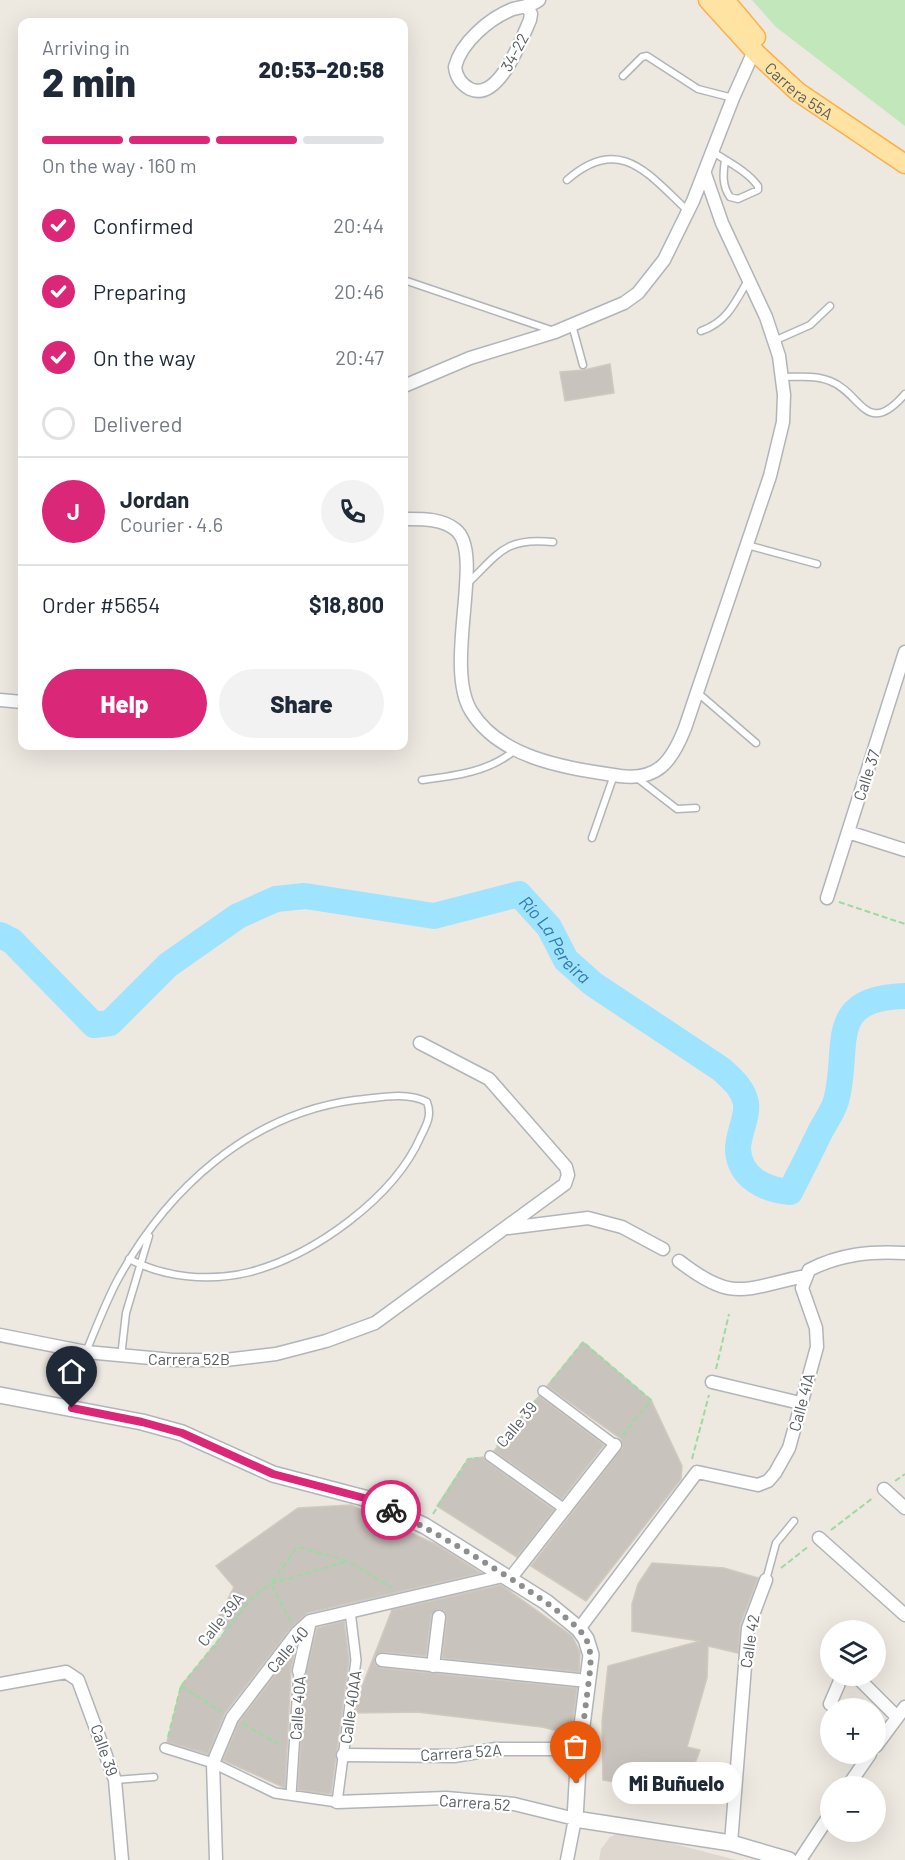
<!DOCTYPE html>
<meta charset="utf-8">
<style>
:root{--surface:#fff;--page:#f2f2f3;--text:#1f2937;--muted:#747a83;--line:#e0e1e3;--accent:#db2777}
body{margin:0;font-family:Barlow,sans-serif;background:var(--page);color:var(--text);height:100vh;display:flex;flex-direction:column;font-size:22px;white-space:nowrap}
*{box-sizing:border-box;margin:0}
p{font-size:20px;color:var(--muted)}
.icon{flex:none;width:33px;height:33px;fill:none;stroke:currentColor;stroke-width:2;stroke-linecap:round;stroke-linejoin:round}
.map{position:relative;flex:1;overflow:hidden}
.sheet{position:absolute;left:18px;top:18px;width:390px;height:732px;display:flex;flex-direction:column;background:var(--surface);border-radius:12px;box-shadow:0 6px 24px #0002}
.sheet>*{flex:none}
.buttons{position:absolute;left:820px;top:1620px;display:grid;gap:12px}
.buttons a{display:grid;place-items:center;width:66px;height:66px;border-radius:50%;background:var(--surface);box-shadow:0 6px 24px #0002;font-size:30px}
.pin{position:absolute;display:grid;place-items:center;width:51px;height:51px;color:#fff;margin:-62px -26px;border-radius:50% 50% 50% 0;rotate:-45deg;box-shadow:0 0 6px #0007}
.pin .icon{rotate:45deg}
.courier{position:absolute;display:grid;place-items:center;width:60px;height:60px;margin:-30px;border:4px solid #db2777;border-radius:50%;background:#fff;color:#222;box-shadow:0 2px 8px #0007}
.bubble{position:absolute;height:42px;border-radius:21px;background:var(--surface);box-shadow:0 6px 24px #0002;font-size:20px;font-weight:800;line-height:42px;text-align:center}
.headline em{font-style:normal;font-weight:800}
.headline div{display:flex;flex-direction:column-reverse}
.headline{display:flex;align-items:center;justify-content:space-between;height:102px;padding:0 24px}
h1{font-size:39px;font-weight:800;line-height:45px}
.bar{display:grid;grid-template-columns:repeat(4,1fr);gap:9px 6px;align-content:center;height:72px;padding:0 24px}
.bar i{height:8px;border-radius:4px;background:var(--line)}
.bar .selected{background:var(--accent)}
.bar p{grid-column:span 4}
.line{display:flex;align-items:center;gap:15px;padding:0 24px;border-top:2px solid var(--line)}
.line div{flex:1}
.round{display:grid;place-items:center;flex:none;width:63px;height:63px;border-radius:32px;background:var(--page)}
ol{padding:0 24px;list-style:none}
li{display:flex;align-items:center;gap:18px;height:66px}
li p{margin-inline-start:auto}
li .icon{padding:6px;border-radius:50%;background:var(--accent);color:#fff;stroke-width:4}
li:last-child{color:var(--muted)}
li i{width:33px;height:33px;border:3px solid var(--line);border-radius:50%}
.action{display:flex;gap:12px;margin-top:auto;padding:12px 24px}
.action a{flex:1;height:69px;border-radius:36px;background:var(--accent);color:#fff;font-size:24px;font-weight:800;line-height:69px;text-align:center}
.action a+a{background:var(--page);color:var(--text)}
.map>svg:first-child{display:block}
.education{fill:#ddd7cf}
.green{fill:#c1e7ba}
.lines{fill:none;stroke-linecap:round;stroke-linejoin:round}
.river{stroke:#9ee3ff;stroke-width:26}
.building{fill:#c8c3bd;stroke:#d2c9be;stroke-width:1.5}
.service-casing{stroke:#b1b5b9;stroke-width:9}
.pedestrian-casing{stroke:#b1b5b9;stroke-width:12}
.minor-casing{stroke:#b1b5b9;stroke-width:15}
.tertiary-casing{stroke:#b1b5b9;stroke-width:18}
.primary-casing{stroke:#fcb04b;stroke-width:21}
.path{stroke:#9cdaa3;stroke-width:2;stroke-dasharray:6 3;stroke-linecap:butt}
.service{stroke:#fff;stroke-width:6}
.pedestrian{stroke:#fff;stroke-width:9}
.minor{stroke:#fff;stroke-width:12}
.tertiary{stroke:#fff;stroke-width:15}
.primary{stroke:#ffe3a3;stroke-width:18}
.done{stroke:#8d8e8e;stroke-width:6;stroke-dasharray:0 10.8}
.route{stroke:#db2777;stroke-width:8}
.labels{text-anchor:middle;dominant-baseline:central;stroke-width:4.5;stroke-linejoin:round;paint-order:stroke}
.street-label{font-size:16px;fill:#595e62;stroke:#fff}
.water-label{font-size:18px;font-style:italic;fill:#307ba6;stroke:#fff}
</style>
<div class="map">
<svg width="905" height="1860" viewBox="0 0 905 1860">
<rect width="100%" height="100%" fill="#ede8e0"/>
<path class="education" d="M625 1831 736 1860H599L601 1849 610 1837Z"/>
<path class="green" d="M752 0H905V126L776 27Z"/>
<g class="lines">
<path class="river" id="s1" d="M0 935 12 941 94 1025 110 1023 168 965 238 916 276 899 305 896 434 916 519 894 549 927 566 960 593 984 721 1069C732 1079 743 1088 746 1103 748 1117 738 1134 738 1149 739 1178 766 1190 790 1192 801 1171 811 1151 821 1130 826 1121 833 1111 836 1101 851 1048 823 998 905 996"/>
</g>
<path class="building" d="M610 364 614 393 565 401 560 372 584 370Z
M583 1342 651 1400 682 1466 681 1479 586 1601 531 1566 623 1447 621 1439 547 1386Z
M539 1396 604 1445 562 1499 494 1451Z
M483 1457 486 1461 554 1510 517 1557 437 1506 468 1459Z
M351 1505 437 1545 481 1573 307 1613 291 1628 225 1713 208 1754 167 1742 181 1686 225 1632 219 1616 234 1587 216 1566 298 1508Z
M652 1563 724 1568 758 1578 740 1625 738 1653 708 1646 707 1678 687 1747 700 1750 683 1796 603 1780 602 1722 608 1666 700 1641 632 1631V1604L638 1584Z
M501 1585 572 1636 580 1652 579 1672 442 1658 447 1617 444 1611 439 1609 431 1615 426 1656 382 1652 375 1656V1664L381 1668 577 1688 571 1734 542 1727 417 1712 356 1713 358 1697 392 1610Z
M344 1621 349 1660 331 1794 298 1790 305 1676 317 1628Z
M295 1649 291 1669 285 1788 223 1760 239 1722Z"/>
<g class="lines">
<g class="service-casing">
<path id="service" d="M623 76 642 57 647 56 698 89 733 98
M713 152C728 162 747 171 758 186V190L738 199 730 197C722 186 723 174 725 160
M567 180C620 133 649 175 688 211
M404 280 551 330
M572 325 583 365
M701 331C727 322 735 303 748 280
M774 341 810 325 830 306
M783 377C798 377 815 375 830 381 862 393 866 439 905 394
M747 545 817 564
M468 583C500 552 506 537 553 542
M698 693 756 743
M637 778 677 809 696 808
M422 780C455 776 489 772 515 750
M592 838 614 775
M86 1352C96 1328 105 1304 117 1281 167 1189 249 1114 355 1100 377 1098 407 1091 427 1102 432 1115 427 1124 421 1136 394 1198 314 1255 250 1272 210 1282 165 1278 129 1259
M121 1357 126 1313 149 1236
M766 1580 776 1543 794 1521
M115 1780 154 1777"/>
</g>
<g class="pedestrian-casing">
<path id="pedestrian" d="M543 1391 615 1445
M490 1456 566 1510
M165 1748 213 1763 275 1793 337 1802 356 1660 350 1611
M291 1795 299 1671"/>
</g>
<g class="minor-casing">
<path id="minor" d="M528 8 531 14 530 20C521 40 499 102 470 89 461 84 456 77 455 67 461 42 490 18 513 9 524 6 529 7 539 0
M404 386 470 358 555 332 624 303 638 293 664 260 693 201 733 98 754 51
M404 519C421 519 442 518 456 530 485 554 443 665 471 711 501 760 569 768 620 776 658 781 672 761 685 728L770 476 783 422 784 395 779 356 766 317 722 223 705 174
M0 700 22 702
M848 832 905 850
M827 898 905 652
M508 1228 588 1218 622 1227 663 1249
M679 1261C733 1303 743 1289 805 1276
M0 1335 86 1352 173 1360H225L276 1354 326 1341 375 1323 565 1184 568 1175 566 1167 489 1079 420 1043
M712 1382 800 1403
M884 1489 905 1508
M819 1538 905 1615
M509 1580 615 1445
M579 1629 697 1472 758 1485 768 1481 775 1473 789 1448 817 1347 816 1328 802 1288 809 1270C840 1254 871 1251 905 1253
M382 1660 588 1681
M433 1666 439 1617
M299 1671 310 1621
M856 1676 897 1717
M0 1684 66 1672 78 1680 115 1780 122 1860
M830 1704 840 1681 847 1676
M876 1746 905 1707
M343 1755 454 1756 496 1749H579
M848 1786 870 1754
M337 1802 446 1798 514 1804 575 1819 567 1860
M731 1843 748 1628 766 1580
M216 1860 213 1763 232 1718 297 1633 310 1621 503 1576
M800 1860 831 1813"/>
</g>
<g class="tertiary-casing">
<path id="tertiary" d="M0 1395 142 1422 182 1433 273 1474 368 1499 425 1526 546 1602 579 1629 586 1639 591 1655 579 1749 575 1819 731 1843 789 1860"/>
</g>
<g class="primary-casing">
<g id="primary">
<path id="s2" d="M708 0 757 54 798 92 905 164"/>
<path d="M725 0 756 37"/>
</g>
</g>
<path class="path" d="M839 902 905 924
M716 1369 729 1314
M551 1382 583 1342 651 1400 622 1436
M497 1446 536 1400
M692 1459 709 1395
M895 1481 905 1474
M433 1514 468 1459 478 1458
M831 1530 874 1497
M781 1568 809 1546
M291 1622 271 1584 297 1547 348 1561 392 1588
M181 1686 222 1712
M243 1724 282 1746
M168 1737 181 1686 255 1595 271 1584 348 1561"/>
<use href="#service" class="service"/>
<use href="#pedestrian" class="pedestrian"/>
<use href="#minor" class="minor"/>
<use href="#tertiary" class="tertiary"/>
<use href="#primary" class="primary"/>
</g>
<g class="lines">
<path class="done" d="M391 1510C427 1527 571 1609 586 1639 591 1649 591 1660 590 1671L576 1783"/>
<path class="route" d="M72 1408 142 1422 182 1433 273 1474 368 1499 391 1510"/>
</g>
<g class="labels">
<g class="street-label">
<text transform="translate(514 52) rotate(-62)">34-22</text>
<text stroke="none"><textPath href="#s2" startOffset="129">Carrera 55A</textPath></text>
<text transform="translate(866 775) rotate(-72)">Calle 37</text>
<text x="189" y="1358">Carrera 52B</text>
<text transform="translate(801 1402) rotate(-75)">Calle 41A</text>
<text transform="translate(516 1424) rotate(-50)">Calle 39</text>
<text transform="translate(220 1619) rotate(-51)">Calle 39A</text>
<text transform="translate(749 1641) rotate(-81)">Calle 42</text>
<text transform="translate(287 1649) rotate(-50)">Calle 40</text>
<text transform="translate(350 1707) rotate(-82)">Calle 40AA</text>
<text transform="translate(297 1708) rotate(-86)">Calle 40A</text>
<text transform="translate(105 1750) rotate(71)">Calle 39</text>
<text transform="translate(461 1752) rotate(-4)">Carrera 52A</text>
<text transform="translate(475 1802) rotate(4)">Carrera 52</text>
</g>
<g class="water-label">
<text stroke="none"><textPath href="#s1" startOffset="662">Río La Pereira</textPath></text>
</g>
</g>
</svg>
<div class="buttons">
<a><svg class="icon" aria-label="layers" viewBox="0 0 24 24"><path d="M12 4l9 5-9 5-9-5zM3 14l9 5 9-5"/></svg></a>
<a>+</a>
<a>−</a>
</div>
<div class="pin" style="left:576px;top:1783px;background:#ea580c"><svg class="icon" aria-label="bag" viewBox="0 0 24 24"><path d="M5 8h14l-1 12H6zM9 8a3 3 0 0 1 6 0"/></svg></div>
<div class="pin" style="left:72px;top:1408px;background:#1f2937"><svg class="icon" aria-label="home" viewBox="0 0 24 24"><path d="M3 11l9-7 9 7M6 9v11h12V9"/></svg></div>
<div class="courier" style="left:391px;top:1510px"><svg class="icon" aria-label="bike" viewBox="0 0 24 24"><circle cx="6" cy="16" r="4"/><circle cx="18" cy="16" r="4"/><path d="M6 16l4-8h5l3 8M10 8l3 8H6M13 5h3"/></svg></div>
<div class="bubble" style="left:612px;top:1762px;width:129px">Mi Buñuelo</div>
<section class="sheet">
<div class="headline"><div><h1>2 min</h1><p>Arriving in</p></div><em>20:53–20:58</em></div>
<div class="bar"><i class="selected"></i><i class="selected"></i><i class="selected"></i><i></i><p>On the way · 160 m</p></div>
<ol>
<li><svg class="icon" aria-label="check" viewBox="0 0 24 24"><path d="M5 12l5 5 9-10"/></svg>Confirmed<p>20:44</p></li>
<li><svg class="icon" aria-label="check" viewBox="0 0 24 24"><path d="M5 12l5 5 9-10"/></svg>Preparing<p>20:46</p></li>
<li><svg class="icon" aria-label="check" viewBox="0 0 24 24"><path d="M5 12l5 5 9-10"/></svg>On the way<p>20:47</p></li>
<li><i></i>Delivered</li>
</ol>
<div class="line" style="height:108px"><b class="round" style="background:var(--accent);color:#fff">J</b><div><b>Jordan</b><p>Courier · 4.6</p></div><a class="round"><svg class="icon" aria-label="phone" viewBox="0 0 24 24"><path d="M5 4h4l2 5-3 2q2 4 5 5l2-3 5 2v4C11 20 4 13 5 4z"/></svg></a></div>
<div class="line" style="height:78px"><div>Order #5654</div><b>$18,800</b></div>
<div class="action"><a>Help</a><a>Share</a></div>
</section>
</div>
